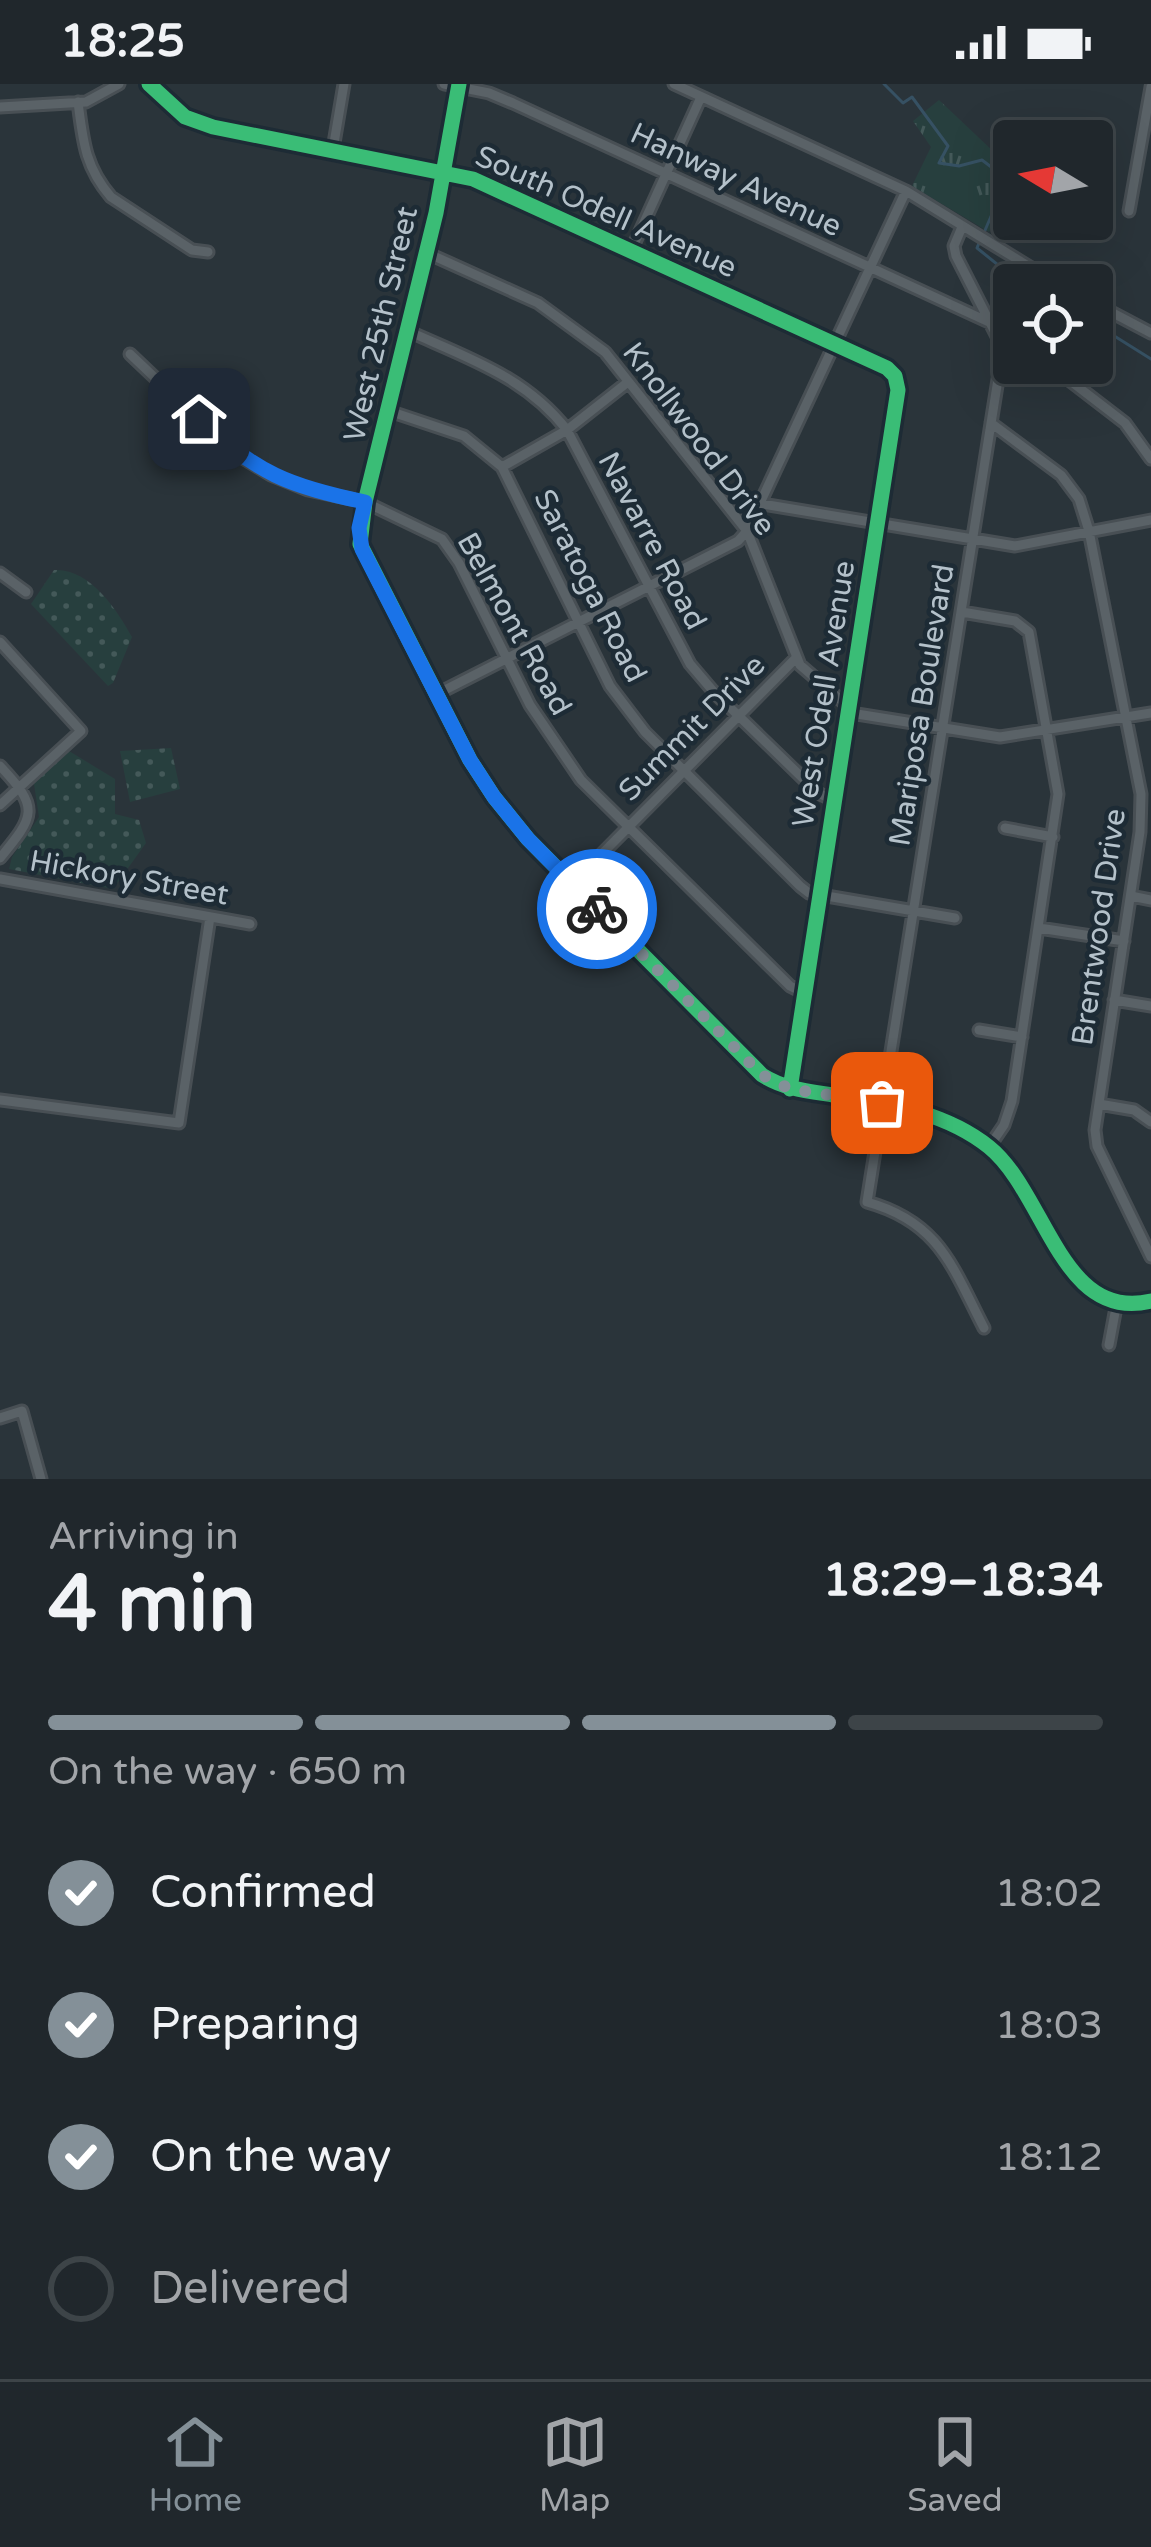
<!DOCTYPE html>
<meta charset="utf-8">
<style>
:root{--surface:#20272c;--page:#2d3338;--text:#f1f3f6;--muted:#a2a5a9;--line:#3d4448;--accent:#849098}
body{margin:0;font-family:"Varela Round",sans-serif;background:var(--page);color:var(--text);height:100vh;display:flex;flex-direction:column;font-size:45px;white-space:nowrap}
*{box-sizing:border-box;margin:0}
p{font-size:39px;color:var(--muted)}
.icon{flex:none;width:66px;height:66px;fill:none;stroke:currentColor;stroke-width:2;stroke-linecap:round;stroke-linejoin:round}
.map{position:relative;height:1395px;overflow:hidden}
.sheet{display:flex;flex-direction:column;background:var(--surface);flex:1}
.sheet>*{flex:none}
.needle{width:78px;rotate:280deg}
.controls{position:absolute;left:993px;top:36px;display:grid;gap:24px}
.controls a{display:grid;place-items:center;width:120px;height:120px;border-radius:12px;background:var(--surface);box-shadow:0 12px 48px #0002,0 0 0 3px var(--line);font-size:60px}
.pin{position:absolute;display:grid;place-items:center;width:102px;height:102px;color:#fff;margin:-51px;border-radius:24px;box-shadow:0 6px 18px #0006}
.courier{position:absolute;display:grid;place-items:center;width:120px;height:120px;margin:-60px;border:9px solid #1a73e8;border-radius:50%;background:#fff;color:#222;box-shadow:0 3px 15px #0007}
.summary em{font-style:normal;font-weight:700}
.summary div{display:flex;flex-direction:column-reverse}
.summary{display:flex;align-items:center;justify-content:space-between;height:204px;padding:0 48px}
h1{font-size:78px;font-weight:700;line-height:90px}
.bar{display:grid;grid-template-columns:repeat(4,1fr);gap:18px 12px;align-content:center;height:144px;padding:0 48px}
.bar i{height:15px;border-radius:9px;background:var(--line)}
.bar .selected{background:var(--accent)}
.bar p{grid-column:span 4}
ol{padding:0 48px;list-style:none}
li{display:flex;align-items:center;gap:36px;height:132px}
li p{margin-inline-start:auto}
li .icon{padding:12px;border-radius:50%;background:var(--accent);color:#fff;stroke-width:4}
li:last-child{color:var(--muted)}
li i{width:66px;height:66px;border:6px solid var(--line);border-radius:50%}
.status{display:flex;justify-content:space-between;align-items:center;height:84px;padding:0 60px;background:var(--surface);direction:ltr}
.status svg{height:33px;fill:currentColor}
.tab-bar{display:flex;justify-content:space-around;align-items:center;height:168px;border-top:3px solid var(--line);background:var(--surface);font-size:33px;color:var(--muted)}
.tab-bar a{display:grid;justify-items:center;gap:6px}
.tab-bar .selected{color:var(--accent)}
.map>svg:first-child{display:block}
.grass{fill:url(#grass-dots)}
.park{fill:url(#park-tufts)}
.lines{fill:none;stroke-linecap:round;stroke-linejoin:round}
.stream{stroke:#365163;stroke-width:3}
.minor-casing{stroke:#484f54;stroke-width:15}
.minor{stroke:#5a6267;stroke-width:9}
.cycleway-casing{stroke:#1d2b35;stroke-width:22}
.cycleway{stroke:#3abd76;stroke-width:15}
.done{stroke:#849098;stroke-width:12;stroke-dasharray:0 21.6}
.route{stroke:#1a73e8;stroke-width:15}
.labels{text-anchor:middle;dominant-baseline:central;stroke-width:9;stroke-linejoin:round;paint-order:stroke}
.street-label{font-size:30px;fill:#b4c1ca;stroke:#1d2b35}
</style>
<div class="status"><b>18:25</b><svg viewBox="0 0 49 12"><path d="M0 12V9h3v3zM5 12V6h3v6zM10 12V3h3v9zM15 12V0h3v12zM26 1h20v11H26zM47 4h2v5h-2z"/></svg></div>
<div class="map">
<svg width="1151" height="1395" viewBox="0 0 1151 1395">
<defs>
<pattern id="grass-dots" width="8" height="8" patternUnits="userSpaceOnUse" patternTransform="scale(3)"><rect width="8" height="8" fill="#273f3e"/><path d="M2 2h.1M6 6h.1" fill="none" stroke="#445959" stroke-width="1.8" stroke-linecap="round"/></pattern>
<pattern id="park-tufts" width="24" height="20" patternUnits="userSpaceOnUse" patternTransform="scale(3)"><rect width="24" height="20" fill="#273f3e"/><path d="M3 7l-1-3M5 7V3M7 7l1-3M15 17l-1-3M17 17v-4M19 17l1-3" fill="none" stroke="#445959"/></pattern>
</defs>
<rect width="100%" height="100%" fill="#2a343a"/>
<path class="grass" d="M54 486C90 484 117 526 132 553L113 599 108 602 31 520Z
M171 664 180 705 130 718 120 667Z
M69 667 115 695V730L139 736 146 759 113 805 9 785 12 773 39 733 34 700Z"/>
<path class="park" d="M939 16 1014 87V108L989 148 912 102 931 63 913 37Z"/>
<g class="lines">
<path class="stream" d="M884 0 903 19 912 13 948 62 939 79 959 82 982 76 1007 95 983 151
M979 159 977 164 1023 201
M1092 238 1151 275"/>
<g class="minor-casing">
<path id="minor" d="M149 0 185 33 213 43 473 95 887 284 895 292 898 306 790 1005
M444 0 489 9 513 19 991 239 1014 255
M459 0 436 129 365 418 360 460 470 676 494 713 528 755 762 991C784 1005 807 1007 833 1011 888 1020 944 1027 989 1063 1046 1109 1061 1239 1151 1217
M674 0 906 107 1059 201
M78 18C83 57 85 83 111 113L192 166 208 168
M0 23 86 18 119 0
M333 65 344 0
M1129 127 1151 3
M962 143 954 162 956 172 1003 264 867 1118C939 1138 952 1182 984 1244
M631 167 701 13
M427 169 538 219 605 268 747 447 800 581 857 630 1000 653 1151 629
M1092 218 1151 249
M408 247C468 274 526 293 567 346L690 580 713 607 818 709 835 717
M130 270 233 368 271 391 308 406 365 418 442 455 459 479 530 621 581 696 790 902 804 909
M1047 279 1125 339 1151 375
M389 327 464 352 502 383 610 602 645 648 800 802 809 809 955 834
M991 339 1061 391 1079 415 1089 447 1141 710 1140 748 1095 1046 1097 1062 1151 1173
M502 383 567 346 628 298
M762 420 1015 462 1151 436
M0 489 26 508
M962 528 1015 537 1029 548 1058 710 1012 1017 1004 1041 989 1063
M0 558 81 647 0 721
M437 610 738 457 747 447 906 107
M0 682C40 724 35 732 0 774
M1005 744 1053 753
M0 795 250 840
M572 800 796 574
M1131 812 1151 816
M1039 844 1124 857
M1114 916 1151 922
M979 946 1022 953
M0 1016 179 1039 210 833
M1099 1020 1134 1026 1151 1038
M1109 1261 1117 1218
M0 1334 22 1327 41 1395"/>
</g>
<use href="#minor" class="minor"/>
<g class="cycleway-casing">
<path id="cycleway" d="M149 0 185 33 213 43 473 95 887 284 895 292 898 306 790 1005
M459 0 436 129 365 418 360 460 470 676 494 713 528 755 762 991C784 1005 807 1007 833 1011 888 1020 944 1027 989 1063 1046 1109 1061 1239 1151 1217"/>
</g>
<use href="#cycleway" class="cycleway"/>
</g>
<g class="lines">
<path class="done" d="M597 825 762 991 790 1005 882 1019"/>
<path class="route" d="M199 335C255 389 291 403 365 418L359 444 362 465 470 676 494 713 528 755 597 825"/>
</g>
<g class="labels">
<g class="street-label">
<text transform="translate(736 96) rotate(25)">Hanway Avenue</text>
<text transform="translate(606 128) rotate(24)">South Odell Avenue</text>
<text transform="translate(381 240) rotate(-77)">West 25th Street</text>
<text transform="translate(699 355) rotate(53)">Knollwood Drive</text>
<text transform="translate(652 457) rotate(62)">Navarre Road</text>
<text transform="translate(590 502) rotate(63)">Saratoga Road</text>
<text transform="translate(514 540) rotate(61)">Belmont Road</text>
<text transform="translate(824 610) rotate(-81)">West Odell Avenue</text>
<text transform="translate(922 621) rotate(-81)">Mariposa Boulevard</text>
<text transform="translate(692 644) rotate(-45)">Summit Drive</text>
<text transform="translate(129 794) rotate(10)">Hickory Street</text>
<text transform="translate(1099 843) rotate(-82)">Brentwood Drive</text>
</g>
</g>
</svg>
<div class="controls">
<a><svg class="needle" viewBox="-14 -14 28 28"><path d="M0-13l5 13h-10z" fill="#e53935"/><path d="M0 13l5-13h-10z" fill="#a2a5a9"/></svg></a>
<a><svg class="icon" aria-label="locate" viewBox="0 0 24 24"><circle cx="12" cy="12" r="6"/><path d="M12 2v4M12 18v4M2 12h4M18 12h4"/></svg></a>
</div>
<div class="pin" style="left:882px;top:1019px;background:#ea580c"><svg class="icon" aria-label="bag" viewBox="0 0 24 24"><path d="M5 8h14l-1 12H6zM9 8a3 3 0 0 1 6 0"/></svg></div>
<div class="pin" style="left:199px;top:335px;background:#1f2937"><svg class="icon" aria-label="home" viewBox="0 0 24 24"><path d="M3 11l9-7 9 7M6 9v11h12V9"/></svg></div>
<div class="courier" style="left:597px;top:825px"><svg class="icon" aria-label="bike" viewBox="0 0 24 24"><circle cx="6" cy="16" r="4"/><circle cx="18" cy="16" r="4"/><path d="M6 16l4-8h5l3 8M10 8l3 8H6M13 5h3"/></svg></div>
</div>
<section class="sheet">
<div class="summary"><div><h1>4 min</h1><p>Arriving in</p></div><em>18:29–18:34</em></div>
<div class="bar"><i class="selected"></i><i class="selected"></i><i class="selected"></i><i></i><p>On the way · 650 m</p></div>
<ol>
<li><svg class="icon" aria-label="check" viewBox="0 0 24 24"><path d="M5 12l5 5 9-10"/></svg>Confirmed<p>18:02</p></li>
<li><svg class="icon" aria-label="check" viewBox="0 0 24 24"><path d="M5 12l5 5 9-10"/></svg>Preparing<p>18:03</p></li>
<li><svg class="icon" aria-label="check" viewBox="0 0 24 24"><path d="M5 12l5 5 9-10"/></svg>On the way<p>18:12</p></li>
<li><i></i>Delivered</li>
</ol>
</section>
<nav class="tab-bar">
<a class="selected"><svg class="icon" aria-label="home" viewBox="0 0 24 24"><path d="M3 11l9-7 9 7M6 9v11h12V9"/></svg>Home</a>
<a><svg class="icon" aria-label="map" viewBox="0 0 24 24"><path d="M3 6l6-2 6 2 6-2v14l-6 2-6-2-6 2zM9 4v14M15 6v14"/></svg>Map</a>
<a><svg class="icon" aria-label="saved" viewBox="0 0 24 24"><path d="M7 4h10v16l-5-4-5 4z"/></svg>Saved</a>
</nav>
